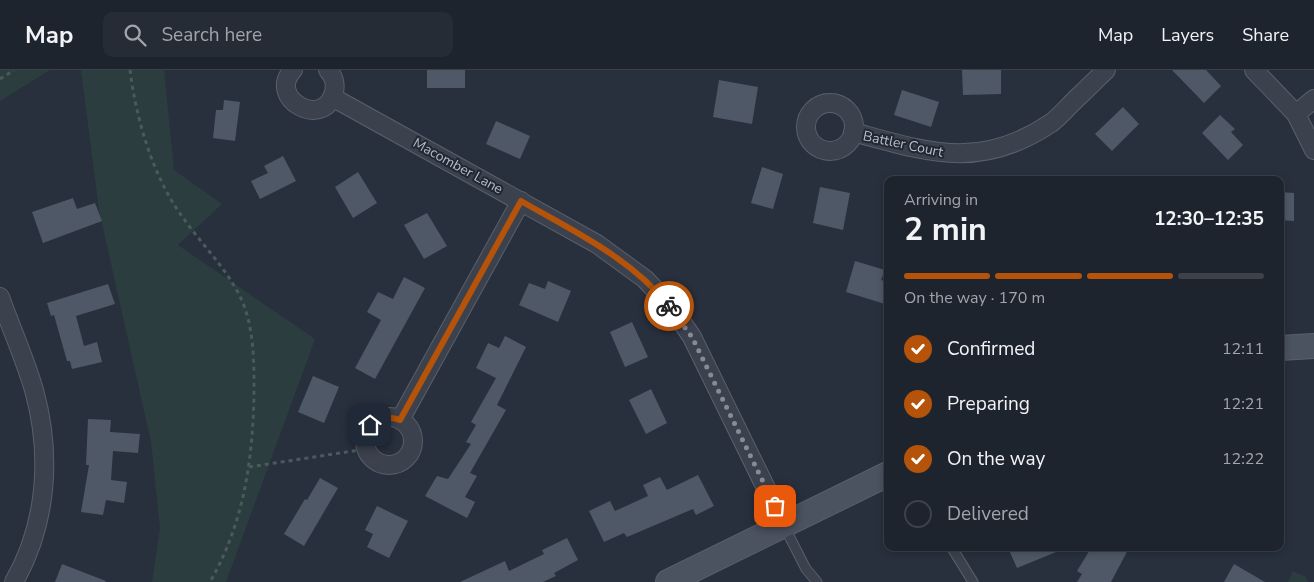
<!DOCTYPE html>
<meta charset="utf-8">
<style>
:root{--surface:#1e242e;--page:#262c36;--text:#f1f3f6;--muted:#a1a4aa;--line:#3c414a;--accent:#b45309}
body{margin:0;font-family:"Nunito Sans",sans-serif;background:var(--page);color:var(--text);height:100vh;display:flex;flex-direction:column;font-size:19px;white-space:nowrap}
*{box-sizing:border-box;margin:0}
p{font-size:16px;color:var(--muted)}
.icon{flex:none;width:28px;height:28px;fill:none;stroke:currentColor;stroke-width:2;stroke-linecap:round;stroke-linejoin:round}
.map{position:relative;flex:1;overflow:hidden}
.details{position:absolute;left:884px;top:106px;width:400px;height:375px;display:flex;flex-direction:column;background:var(--surface);border-radius:10px;box-shadow:0 2px 8px #0003,0 0 0 1px var(--line)}
.details>*{flex:none}
.pin{position:absolute;display:grid;place-items:center;width:42px;height:42px;color:#fff;margin:-21px;border-radius:10px;box-shadow:0 2px 8px #0006}
.courier{position:absolute;display:grid;place-items:center;width:50px;height:50px;margin:-25px;border:4px solid #b45309;border-radius:50%;background:#fff;color:#222;box-shadow:0 1px 6px #0007}
.head em{font-style:normal;font-weight:700}
.head div{display:flex;flex-direction:column-reverse}
.head{display:flex;align-items:center;justify-content:space-between;height:85px;padding:0 20px}
h1{font-size:32px;font-weight:700;line-height:38px}
.bar{display:grid;grid-template-columns:repeat(4,1fr);gap:8px 5px;align-content:center;height:60px;padding:0 20px}
.bar i{height:6px;border-radius:4px;background:var(--line)}
.bar .on{background:var(--accent)}
.bar p{grid-column:span 4}
ol{padding:0 20px;list-style:none}
li{display:flex;align-items:center;gap:15px;height:55px}
li p{margin-inline-start:auto}
li .icon{padding:5px;border-radius:50%;background:var(--accent);color:#fff;stroke-width:4}
li:last-child{color:var(--muted)}
li i{width:28px;height:28px;border:2px solid var(--line);border-radius:50%}
header{display:flex;align-items:center;gap:30px;box-sizing:border-box;height:70px;padding:0 25px;background:var(--surface);border-bottom:1px solid var(--line)}
header strong{font-size:24px}
nav{display:flex;gap:28px;margin-inline-start:auto;font-size:18px}
.search{width:350px;height:45px;background:var(--page);display:flex;align-items:center;gap:12px;box-sizing:border-box;padding:0 18px;border-radius:10px;color:var(--muted);font-size:19px}
.map>svg:first-child{display:block}
.green{fill:#2b3d3f}
.building{fill:#4f5866}
.lines{fill:none;stroke-linecap:round;stroke-linejoin:round}
.lane-casing{stroke:#5a606b;stroke-width:11}
.street-casing{stroke:#5a606b;stroke-width:20}
.secondary-casing{stroke:#5a606b;stroke-width:26}
.path{stroke:#4a5a5d;stroke-width:3;stroke-dasharray:4 4;stroke-linecap:butt}
.lane{stroke:#3c424d;stroke-width:9}
.street{stroke:#3c424d;stroke-width:18}
.secondary{stroke:#4b5260;stroke-width:24}
.done{stroke:#868c97;stroke-width:5;stroke-dasharray:0 9}
.route{stroke:#b45309;stroke-width:6}
.labels{text-anchor:middle;dominant-baseline:central;stroke-width:4;stroke-linejoin:round;paint-order:stroke}
.street-label{font-size:14px;fill:#b8bec8;stroke:#212733}
</style>
<header>
<strong>Map</strong>
<div class="search"><svg class="icon" aria-label="search" viewBox="0 0 24 24"><circle cx="10" cy="10" r="6"/><path d="M15 15l6 6"/></svg>Search here</div>
<nav><a>Map</a><a>Layers</a><a>Share</a></nav>
</header>
<div class="map">
<svg width="1314" height="512" viewBox="0 0 1314 512">
<rect width="100%" height="100%" fill="#28303d"/>
<path class="green" d="M0 0H50L0 31Z
M81 0H164L174 100 222 134 178 175 315 269 226 512H152L160 458 151 372 99 140Z
M1293 501 1306 507 1308 512H1288Z"/>
<path class="building" d="M427 0H465V18H427Z
M962 0H1001V24L963 25Z
M1172 0H1206L1221 16 1204 33Z
M719 10 758 17 752 54 713 47Z
M902 20 939 32 931 57 894 45Z
M224 30 240 32 235 71 213 68 216 40H223Z
M1123 37 1139 54 1112 81 1095 64Z
M1220 45 1235 59 1231 62 1243 75 1228 90 1202 63Z
M496 51 530 66 520 89 486 74Z
M283 86 296 111 260 129 251 111 268 103 264 96Z
M762 97 783 104 773 139 751 133Z
M358 102 377 133 353 148 335 117Z
M820 117 850 123 843 160 813 153Z
M1280 122 1294 123V151L1280 150Z
M73 128 77 139 95 133 102 151 43 173 32 142Z
M427 143 447 176 424 189 404 155Z
M855 191 885 200 881 210 888 212V225L885 234 846 222Z
M404 207 425 218 375 309 355 298 381 250 367 242 378 222 393 229Z
M548 211 571 221 558 252 519 235 529 213 545 219Z
M108 214 115 234 76 246 84 276 97 272 102 292 72 299 70 291H67L54 245 51 246 47 233Z
M632 252 648 287 625 297 610 262Z
M505 266 526 277 497 335 506 340 470 403 477 406 465 427 475 432 467 448 425 426 437 406 448 409 471 374 466 372 476 355 471 352 496 308 476 298 488 273 499 278Z
M313 306 339 317 324 353 298 342Z
M651 319 667 353 646 364 629 330Z
M88 349 111 350 110 362 140 364 138 383 113 381 111 410 127 412 124 433 106 430 103 445 81 442 89 395H86Z
M698 405 714 436 696 445 693 439 627 467 624 463 604 472 589 441 610 431 615 441 648 426 643 415 660 407 667 420Z
M320 408 338 418 304 476 284 464 305 429 307 430Z
M377 436 408 451 389 488 367 477 373 464 365 460Z
M567 468 578 490 554 503 556 506 543 512H460L505 491 509 501 544 484 542 480Z
M1008 478H1066L1017 498Z
M1091 478H1129L1111 512H1077L1082 504 1077 501Z
M62 494 106 511 105 512H55Z
M1234 494 1265 512H1224Z"/>
<g class="lines">
<g class="lane-casing">
<path id="lane" d="M784 456 806 499 817 512
M952 478 973 512"/>
</g>
<g class="street-casing">
<path id="street" d="M293 0C266 28 324 61 334 22 336 13 334 7 328 0
M1254 0 1296 44 1314 80
M332 27 597 174 645 209 663 228 679 248 692 267 784 455
M806 57a24 24 0 1 1 48 0a24 24 0 1 1-48 0Z
M1296 44 1314 29
M853 62C928 82 980 101 1051 53 1058 48 1064 41 1070 35 1082 23 1094 12 1106 0
M0 227C11 258 25 289 34 320 52 385 47 454 14 512
M365 371a24 24 0 1 1 48 0a24 24 0 1 1-48 0Z
M400 350 521 131"/>
</g>
<g class="secondary-casing">
<path id="secondary" d="M1280 278 1314 276
M668 512 888 404"/>
</g>
<path class="path" d="M130 0C136 48 152 103 179 142 197 169 220 191 236 219 254 249 254 287 254 322 253 389 244 453 210 512
M0 9 14 0
M249 397 366 379"/>
<use href="#lane" class="lane"/>
<use href="#street" class="street"/>
<use href="#secondary" class="secondary"/>
</g>
<g class="lines">
<path class="done" d="M669 236 692 267 775 436"/>
<path class="route" d="M370 355C381 347 388 346 400 350L521 131C573 161 631 188 669 236"/>
</g>
<g class="labels">
<g class="street-label">
<text transform="translate(903 74) rotate(12)">Battler Court</text>
<text transform="translate(458 96) rotate(29)">Macomber Lane</text>
</g>
</g>
</svg>
<div class="pin" style="left:775px;top:436px;background:#ea580c"><svg class="icon" aria-label="bag" viewBox="0 0 24 24"><path d="M5 8h14l-1 12H6zM9 8a3 3 0 0 1 6 0"/></svg></div>
<div class="pin" style="left:370px;top:355px;background:#1f2937"><svg class="icon" aria-label="home" viewBox="0 0 24 24"><path d="M3 11l9-7 9 7M6 9v11h12V9"/></svg></div>
<div class="courier" style="left:669px;top:236px"><svg class="icon" aria-label="bike" viewBox="0 0 24 24"><circle cx="6" cy="16" r="4"/><circle cx="18" cy="16" r="4"/><path d="M6 16l4-8h5l3 8M10 8l3 8H6M13 5h3"/></svg></div>
<section class="details">
<div class="head"><div><h1>2 min</h1><p>Arriving in</p></div><em>12:30–12:35</em></div>
<div class="bar"><i class="on"></i><i class="on"></i><i class="on"></i><i></i><p>On the way · 170 m</p></div>
<ol>
<li><svg class="icon" aria-label="check" viewBox="0 0 24 24"><path d="M5 12l5 5 9-10"/></svg>Confirmed<p>12:11</p></li>
<li><svg class="icon" aria-label="check" viewBox="0 0 24 24"><path d="M5 12l5 5 9-10"/></svg>Preparing<p>12:21</p></li>
<li><svg class="icon" aria-label="check" viewBox="0 0 24 24"><path d="M5 12l5 5 9-10"/></svg>On the way<p>12:22</p></li>
<li><i></i>Delivered</li>
</ol>
</section>
</div>
